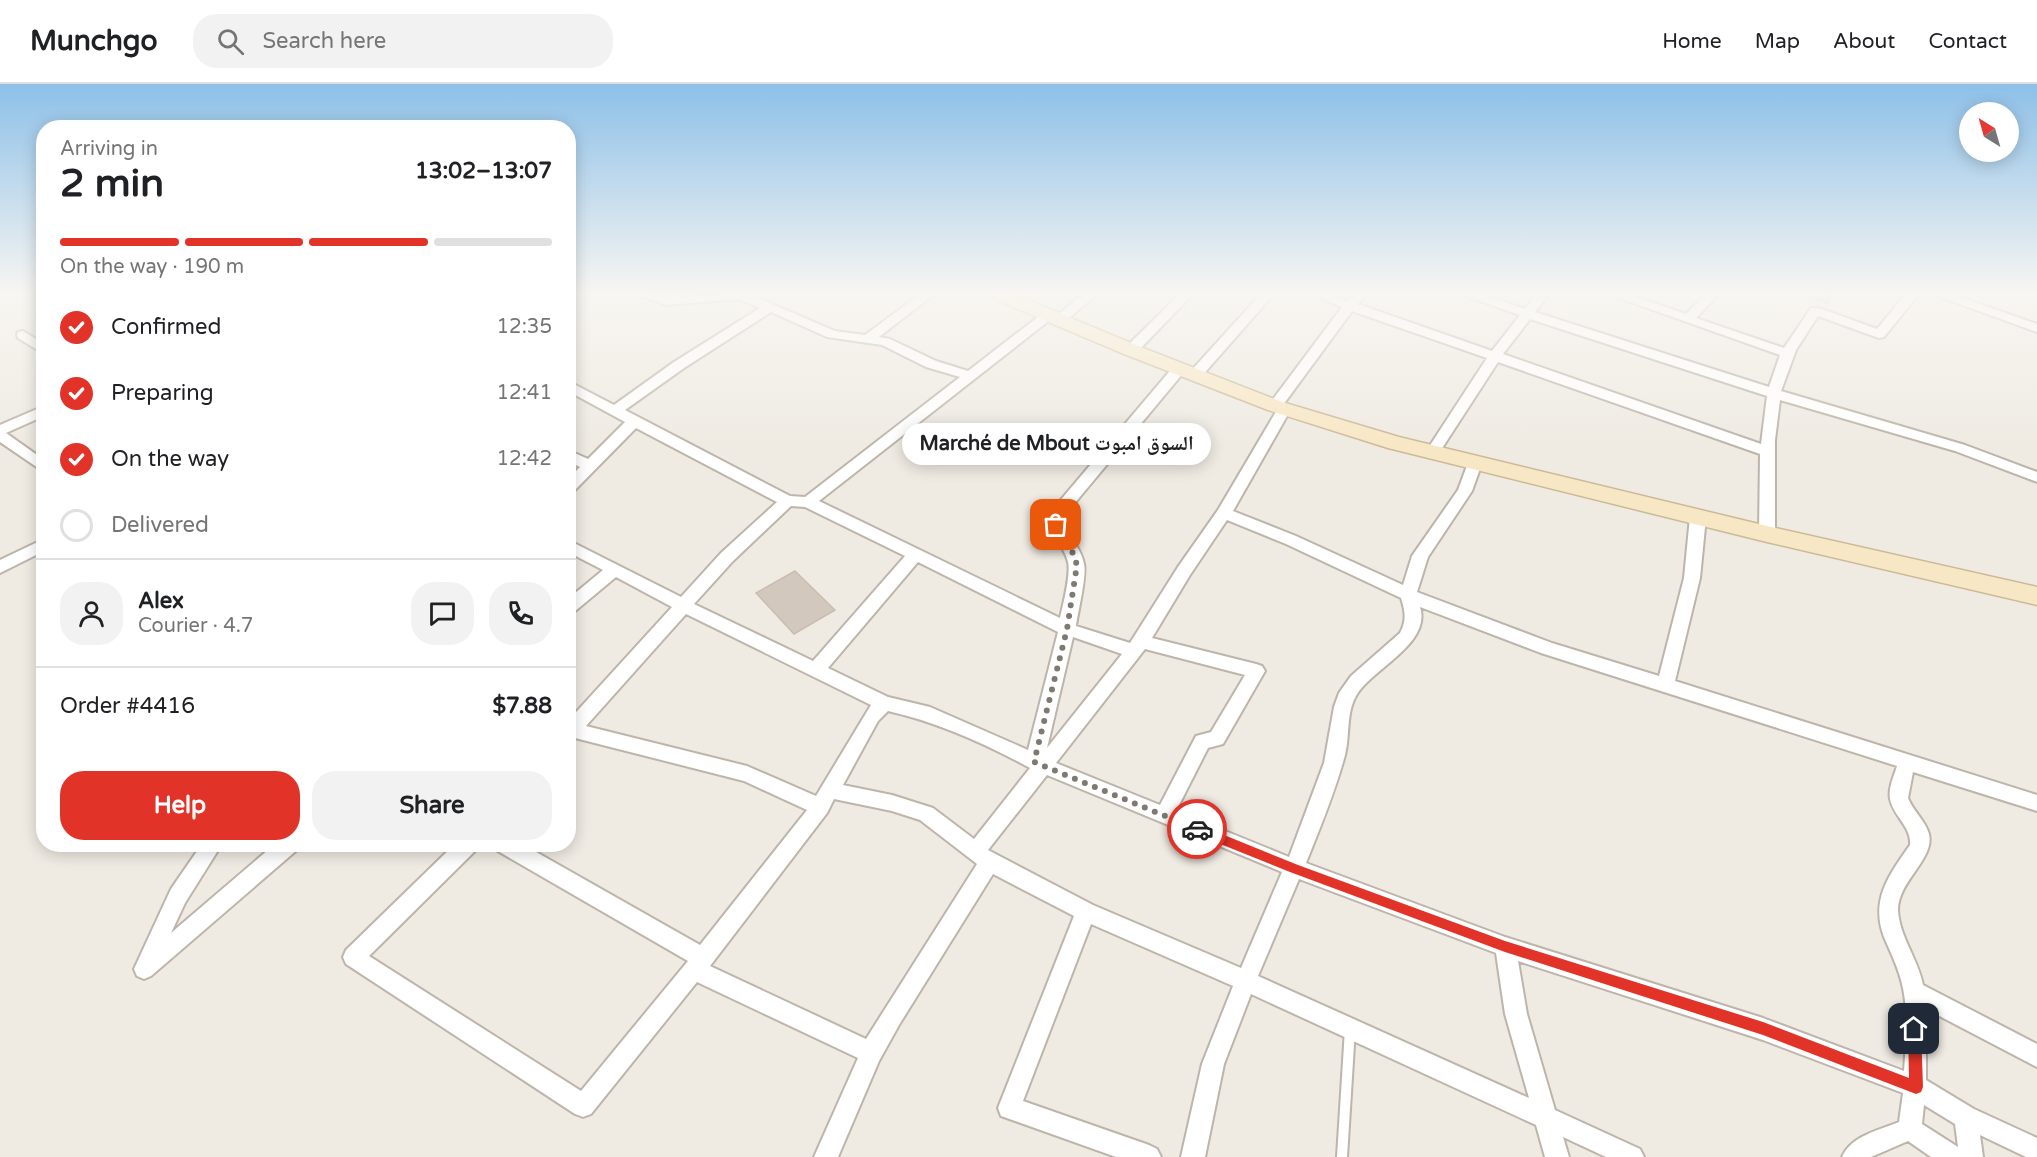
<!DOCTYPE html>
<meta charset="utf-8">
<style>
:root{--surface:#fff;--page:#f2f2f2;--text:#202124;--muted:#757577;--line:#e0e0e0;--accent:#e23328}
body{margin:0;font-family:"Varela Round","Noto Naskh Arabic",sans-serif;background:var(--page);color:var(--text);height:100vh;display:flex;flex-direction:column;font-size:22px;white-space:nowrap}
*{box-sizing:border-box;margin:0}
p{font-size:20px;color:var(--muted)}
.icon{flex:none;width:33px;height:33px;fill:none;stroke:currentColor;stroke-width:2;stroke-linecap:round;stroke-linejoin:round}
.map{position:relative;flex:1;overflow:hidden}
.sheet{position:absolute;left:36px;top:36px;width:540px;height:732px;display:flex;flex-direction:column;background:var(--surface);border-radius:24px;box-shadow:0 3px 15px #0003}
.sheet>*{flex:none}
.needle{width:39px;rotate:323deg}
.fabs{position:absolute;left:1959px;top:18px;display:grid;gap:12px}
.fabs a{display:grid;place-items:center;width:60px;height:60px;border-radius:50%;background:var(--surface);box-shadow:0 3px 15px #0003;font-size:30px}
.pin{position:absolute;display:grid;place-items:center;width:51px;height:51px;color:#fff;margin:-26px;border-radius:12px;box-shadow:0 3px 9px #0006}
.courier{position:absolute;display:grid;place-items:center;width:60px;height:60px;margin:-30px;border:4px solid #e23328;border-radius:50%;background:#fff;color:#222;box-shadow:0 2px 8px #0007}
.bubble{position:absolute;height:42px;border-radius:21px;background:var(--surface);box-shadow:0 3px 15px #0003;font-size:20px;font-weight:700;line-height:42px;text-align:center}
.headline em{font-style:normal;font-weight:700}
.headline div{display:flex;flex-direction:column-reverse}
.headline{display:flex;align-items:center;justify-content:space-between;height:102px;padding:0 24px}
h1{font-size:39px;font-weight:700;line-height:45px}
.bar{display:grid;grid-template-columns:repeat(4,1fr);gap:9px 6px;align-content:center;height:72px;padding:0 24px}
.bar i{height:8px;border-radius:4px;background:var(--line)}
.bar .current{background:var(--accent)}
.bar p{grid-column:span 4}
.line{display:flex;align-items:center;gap:15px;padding:0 24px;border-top:2px solid var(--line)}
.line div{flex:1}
.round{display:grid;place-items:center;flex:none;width:63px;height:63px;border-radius:24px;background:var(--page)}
ol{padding:0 24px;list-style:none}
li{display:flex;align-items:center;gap:18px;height:66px}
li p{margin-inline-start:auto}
li .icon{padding:6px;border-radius:50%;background:var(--accent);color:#fff;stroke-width:4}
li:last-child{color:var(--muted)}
li i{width:33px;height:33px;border:3px solid var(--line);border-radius:50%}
.primary-button{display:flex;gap:12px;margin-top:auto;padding:12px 24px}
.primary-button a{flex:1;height:69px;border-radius:24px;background:var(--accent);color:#fff;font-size:24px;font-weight:700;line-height:69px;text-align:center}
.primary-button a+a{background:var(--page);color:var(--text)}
header{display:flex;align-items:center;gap:36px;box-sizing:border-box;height:84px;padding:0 30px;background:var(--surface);border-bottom:2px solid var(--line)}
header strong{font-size:28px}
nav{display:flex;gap:33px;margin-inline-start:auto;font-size:21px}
.search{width:420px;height:54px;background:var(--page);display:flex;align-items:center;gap:15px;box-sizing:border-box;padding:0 21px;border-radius:24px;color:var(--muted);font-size:22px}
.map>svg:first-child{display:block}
.building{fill:#d3c8bd;stroke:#cabdae;stroke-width:1.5}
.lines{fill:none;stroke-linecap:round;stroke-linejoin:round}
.lane-casing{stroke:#bdb4aa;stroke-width:14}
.street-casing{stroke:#bdb4aa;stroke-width:4}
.secondary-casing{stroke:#cbb997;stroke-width:3}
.lane{stroke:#fff;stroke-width:10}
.street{fill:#fff;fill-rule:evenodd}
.secondary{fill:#f8e7c5;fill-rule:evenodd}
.route{fill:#e23328}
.done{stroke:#7e7971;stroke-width:6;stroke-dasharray:0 10.8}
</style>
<header>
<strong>Munchgo</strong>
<div class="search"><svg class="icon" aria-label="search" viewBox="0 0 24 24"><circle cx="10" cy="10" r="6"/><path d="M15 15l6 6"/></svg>Search here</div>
<nav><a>Home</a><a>Map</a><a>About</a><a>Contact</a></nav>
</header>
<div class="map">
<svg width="2037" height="1073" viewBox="0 0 2037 1073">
<rect width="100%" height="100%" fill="#efebe3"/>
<path class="building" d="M1800 211H1832L1828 220Z
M795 487 835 526 794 550 756 509Z"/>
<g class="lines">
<g class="lane-casing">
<path id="lane" d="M1342 1073 1350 945"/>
</g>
<g class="street-casing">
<path id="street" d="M638 211 667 213 751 211 835 247 865 251 919 211H933L879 253 890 255 936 277 968 287 1043 229H1051L1053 232 1051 235 819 417 1060 534C1063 520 1071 491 1068 478 1064 461 1048 449 1048 431L1174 282H1184L1186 285 1184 288 1064 432C1064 449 1081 462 1084 480 1087 492 1078 527 1076 542L1130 559 1178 483 1218 426 1277 326 1270 325 1268 322 1342 223 1313 211H1332L1347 217 1353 211H1366L1358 220 1492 267 1520 231 1463 211H1483L1525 225 1535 211H1548L1535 228 1769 303 1780 271 1611 211H1630L1686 230 1705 211H1718L1696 234 1784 264 1811 224H1819L1877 245 1905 211H1918L1884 253 1879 254 1818 232 1796 266 1781 307 1965 361 2037 388V398L1955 367 1780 316 1775 356V450L1772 454H1762L1759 450 1760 370 1498 278 1437 372 1432 374 1425 369 1487 274 1352 227 1283 321 1289 322 1291 325 1233 427 1296 452 1403 501 1412 472 1458 406 1468 379 1470 376H1480L1482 379 1472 407 1428 473 1417 508 1552 559 1659 592 1684 494 1690 433 1698 428 1703 429 1706 433 1700 494 1675 597 2037 711V727L1913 688 1908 714C1913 727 1925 736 1929 750 1935 775 1898 797 1898 826 1899 852 1918 875 1923 901L2037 960V983L1926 925V996L1974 1025 2037 1054V1073H2026L1980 1051 1983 1073H1931L1908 1057 1871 1073H1842C1851 1052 1879 1046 1899 1038L1903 1009 1763 956 1518 877 1527 930 1555 1026 1640 1065 1644 1073H1606L1563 1053 1569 1073H1545L1536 1041 1251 910 1224 980 1205 1073H1181L1202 980 1233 902 1091 840 1023 1017 1149 1061 1157 1065 1161 1073H1116L1001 1032 998 1024 1074 832 993 790 899 941 879 977 838 1073H814L858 974 697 898 591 1030 583 1033 575 1030 346 880 343 873 346 866 455 760H478L476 766 369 872 581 1007 688 877 496 766 494 760H522L700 861 807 726 744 697 575 654 568 657V637L672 523 616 493 574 528 568 530V515L603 486 568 468V456L681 513 721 469 777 418 636 344 573 408 568 409V395L580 383 568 377V366L588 375 625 338 568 307V297L614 321 674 278 760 224 738 215 667 221ZM771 228 827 253 882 261 926 283 960 293 805 413 790 412 625 326 684 284ZM1530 235 1767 312 1761 360 1503 270ZM791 422 805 423 905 472 813 577 694 520 733 477ZM1227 436 1286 460 1401 514C1405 527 1407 536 1400 549L1351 592 1339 609 1334 623 1324 679 1289 773 1176 727 1208 664 1223 660 1265 587 1262 582 1256 580 1152 554 1190 491ZM918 478 1058 548 1028 666 930 623 888 613 828 584ZM1420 523 1541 569 1897 682C1894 692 1888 704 1890 715 1893 732 1912 743 1910 761 1889 791 1870 816 1884 853 1890 867 1897 881 1901 896 1909 924 1906 958 1904 987L1763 934 1505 853 1306 779C1320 744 1335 708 1345 671 1350 652 1346 629 1356 612 1371 585 1432 560 1420 523ZM686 530 871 621 816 712 747 682 586 642ZM1073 553 1122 570 1047 664ZM1145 565 1245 591 1211 648 1196 652 1160 721 1056 679ZM888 627C937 638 986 660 1030 684L974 755 933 724 892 711 843 701 878 637ZM1047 691 1282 788 1241 884 1093 821 988 766ZM834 715 892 727 920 736 977 780 866 955 710 882 827 729ZM1299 795 1496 869 1505 930 1529 1014 1258 892ZM1924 1021 1955 1040 1958 1063 1922 1040Z
M1082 211H1096L1062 240H1054L1052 237 1054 234Z
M1179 211H1192L1136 269H1126L1124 266 1126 263Z
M1260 211H1273L1200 294H1190L1188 291 1190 288Z
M1935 211H1954L2037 240V248Z
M23 247 44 260V270L18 254 17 251 18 248Z
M44 322V332L6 349 44 376V388L0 358V341Z
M44 455V467L0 489V476Z
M202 760H222L185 819 171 849 275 760H299L297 766 151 892 144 895 137 892 134 885 171 805Z"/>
</g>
<g class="secondary-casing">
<path id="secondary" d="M991 211H1016L1138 262 1282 318 1399 353 1767 442 2037 503V521L1767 458 1388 364 1268 326 1124 270 994 215Z"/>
</g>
<use href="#lane" class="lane"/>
<use href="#street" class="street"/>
<use href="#secondary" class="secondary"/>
</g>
<linearGradient id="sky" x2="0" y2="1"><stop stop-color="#8dc0e8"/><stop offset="0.58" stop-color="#f8f6f2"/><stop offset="1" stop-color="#f8f6f2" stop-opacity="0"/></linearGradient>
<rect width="2037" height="362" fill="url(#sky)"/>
<path class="route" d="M1197 740 1298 781 1505 857 1763 938 1909 994 1908 945 1910 941 1914 939 1919 941 1921 945 1923 1003 1921 1008 1916 1010 1763 951 1505 868 1290 788 1193 749 1191 745Z"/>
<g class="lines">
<path class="done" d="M1056 441 1069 459 1077 481 1067 545 1034 678 1197 745"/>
</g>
</svg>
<div class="fabs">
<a><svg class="needle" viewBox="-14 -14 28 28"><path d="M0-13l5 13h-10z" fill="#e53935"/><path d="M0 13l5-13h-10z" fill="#757577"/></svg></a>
</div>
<div class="pin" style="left:1056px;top:441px;background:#ea580c"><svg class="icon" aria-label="bag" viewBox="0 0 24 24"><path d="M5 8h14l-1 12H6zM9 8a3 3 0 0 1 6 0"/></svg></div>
<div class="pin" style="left:1914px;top:945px;background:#1f2937"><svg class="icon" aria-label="home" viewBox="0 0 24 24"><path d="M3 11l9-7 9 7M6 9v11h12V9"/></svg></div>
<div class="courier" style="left:1197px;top:745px"><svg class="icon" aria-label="car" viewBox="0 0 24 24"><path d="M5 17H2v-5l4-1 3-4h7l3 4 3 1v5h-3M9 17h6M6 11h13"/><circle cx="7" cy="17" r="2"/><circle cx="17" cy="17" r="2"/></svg></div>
<div class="bubble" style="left:902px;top:339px;width:309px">Marché de Mbout السوق امبوت</div>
<section class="sheet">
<div class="headline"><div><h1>2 min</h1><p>Arriving in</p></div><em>13:02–13:07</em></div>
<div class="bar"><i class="current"></i><i class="current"></i><i class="current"></i><i></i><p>On the way · 190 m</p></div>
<ol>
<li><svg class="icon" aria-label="check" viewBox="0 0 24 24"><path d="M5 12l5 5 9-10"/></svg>Confirmed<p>12:35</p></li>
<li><svg class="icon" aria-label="check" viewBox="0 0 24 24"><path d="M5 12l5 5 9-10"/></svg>Preparing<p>12:41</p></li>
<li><svg class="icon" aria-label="check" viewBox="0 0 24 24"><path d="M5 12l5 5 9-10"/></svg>On the way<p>12:42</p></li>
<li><i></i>Delivered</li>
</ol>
<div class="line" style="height:108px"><a class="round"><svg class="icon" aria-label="person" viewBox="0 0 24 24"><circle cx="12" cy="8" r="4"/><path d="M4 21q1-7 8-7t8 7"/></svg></a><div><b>Alex</b><p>Courier · 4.7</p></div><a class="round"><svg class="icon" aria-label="chat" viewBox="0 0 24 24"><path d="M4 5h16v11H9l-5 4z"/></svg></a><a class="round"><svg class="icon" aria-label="phone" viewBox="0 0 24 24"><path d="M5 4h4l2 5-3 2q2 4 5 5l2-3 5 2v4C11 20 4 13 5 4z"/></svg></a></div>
<div class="line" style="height:78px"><div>Order #4416</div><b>$7.88</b></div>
<div class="primary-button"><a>Help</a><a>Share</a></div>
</section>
</div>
